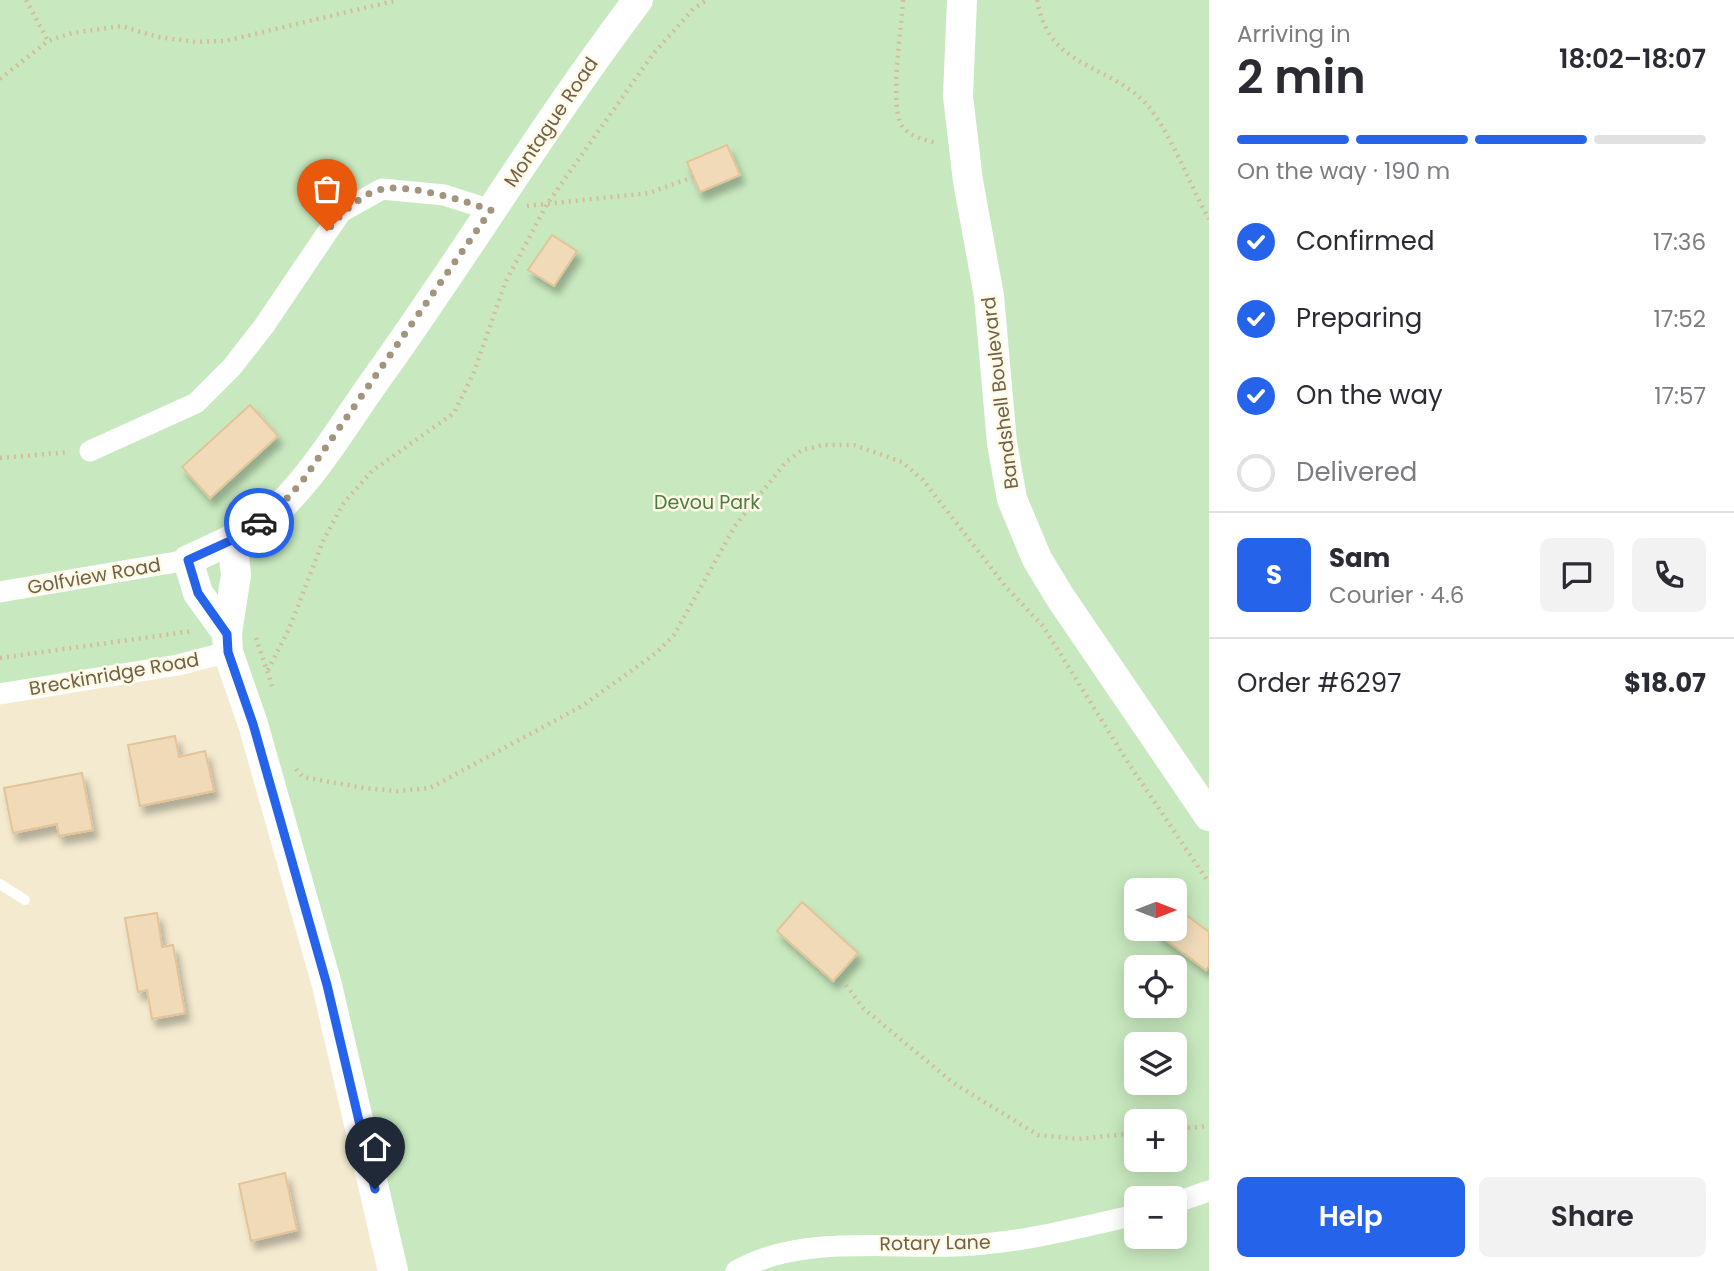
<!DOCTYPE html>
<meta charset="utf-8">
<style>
:root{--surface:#fff;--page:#f2f2f3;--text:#2b2b33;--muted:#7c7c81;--line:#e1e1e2;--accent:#2563eb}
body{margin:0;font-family:Poppins,sans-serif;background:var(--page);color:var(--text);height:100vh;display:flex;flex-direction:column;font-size:26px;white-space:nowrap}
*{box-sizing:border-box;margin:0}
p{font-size:23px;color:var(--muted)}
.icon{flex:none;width:38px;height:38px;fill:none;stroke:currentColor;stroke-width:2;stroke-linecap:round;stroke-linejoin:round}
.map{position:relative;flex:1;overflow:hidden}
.sheet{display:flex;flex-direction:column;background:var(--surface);width:525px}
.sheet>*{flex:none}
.needle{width:46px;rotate:90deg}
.controls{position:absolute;left:1124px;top:878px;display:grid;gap:14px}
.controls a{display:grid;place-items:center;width:63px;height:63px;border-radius:10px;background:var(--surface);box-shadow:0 4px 18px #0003;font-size:35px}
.pin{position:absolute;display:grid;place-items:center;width:60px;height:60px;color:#fff;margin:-72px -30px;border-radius:50% 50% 50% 0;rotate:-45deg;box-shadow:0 0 7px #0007}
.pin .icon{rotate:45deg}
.courier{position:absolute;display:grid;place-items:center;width:70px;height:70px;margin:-35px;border:5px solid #2563eb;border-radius:50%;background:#fff;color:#222;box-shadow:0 2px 9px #0007}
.overview em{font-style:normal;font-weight:600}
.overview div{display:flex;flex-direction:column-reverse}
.overview{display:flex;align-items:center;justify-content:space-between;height:119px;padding:0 28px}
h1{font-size:46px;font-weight:600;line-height:52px}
.bar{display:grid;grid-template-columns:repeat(4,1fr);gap:10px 7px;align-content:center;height:84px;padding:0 28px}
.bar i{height:9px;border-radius:5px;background:var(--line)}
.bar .on{background:var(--accent)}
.bar p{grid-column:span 4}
.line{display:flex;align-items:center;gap:18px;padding:0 28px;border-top:2px solid var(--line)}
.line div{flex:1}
.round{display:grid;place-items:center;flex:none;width:74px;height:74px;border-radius:10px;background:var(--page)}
ol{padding:0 28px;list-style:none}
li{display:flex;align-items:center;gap:21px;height:77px}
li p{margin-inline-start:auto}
li .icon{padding:7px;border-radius:50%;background:var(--accent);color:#fff;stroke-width:4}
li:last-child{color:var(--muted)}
li i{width:38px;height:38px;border:4px solid var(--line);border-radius:50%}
.action{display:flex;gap:14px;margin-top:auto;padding:14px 28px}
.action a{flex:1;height:80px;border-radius:10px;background:var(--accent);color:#fff;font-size:28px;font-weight:600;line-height:80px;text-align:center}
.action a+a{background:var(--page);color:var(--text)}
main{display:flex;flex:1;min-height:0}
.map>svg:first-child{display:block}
.residential{fill:#f3eacf}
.green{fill:#c8e9bf;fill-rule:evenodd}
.building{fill:#f1dab8;stroke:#e3c499;stroke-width:2;filter:url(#shadow)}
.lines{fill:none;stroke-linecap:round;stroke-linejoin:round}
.path{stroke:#d5bd9c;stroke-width:4.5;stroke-dasharray:2 5;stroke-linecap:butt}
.lane{stroke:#fff;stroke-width:10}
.street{stroke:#fff;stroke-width:21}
.secondary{stroke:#fff;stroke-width:30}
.done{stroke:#a2947d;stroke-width:7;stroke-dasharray:0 12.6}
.route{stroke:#2563eb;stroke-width:9}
.labels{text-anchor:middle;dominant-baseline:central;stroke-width:5;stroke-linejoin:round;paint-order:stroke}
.street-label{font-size:19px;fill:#725f48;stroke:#fffae6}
.park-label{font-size:19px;fill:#497e42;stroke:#fffae6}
</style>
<main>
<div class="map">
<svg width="1209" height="1271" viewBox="0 0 1209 1271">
<defs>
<filter id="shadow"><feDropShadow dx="4.5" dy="8" stdDeviation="3.5" flood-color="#0004"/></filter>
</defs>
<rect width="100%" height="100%" fill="#fcf6e0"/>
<path class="residential" d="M228 652 393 1271H0V694Z"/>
<path class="green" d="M0 0H1209V1271H393L228 652 0 694ZM1136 891H1174V929H1136ZM1136 968H1174V1006H1136ZM1136 1045H1174V1083H1136ZM1136 1122H1174V1160H1136ZM1136 1199H1174V1237H1136Z"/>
<path class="building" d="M727 145 740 175 700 192 687 162Z
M552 235 577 251 554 286 528 270Z
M250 405 278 436 210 498 182 467Z
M175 736 179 757 205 751 214 791 140 806 128 745Z
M82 773 93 830 59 836 57 824 13 833 4 788Z
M802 902 858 953 833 981 777 931Z
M1175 907 1209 932V966L1206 970 1155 932 1158 929H1174Z
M157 913 162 947 173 945 185 1013 152 1019 147 990 138 992 125 918Z
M285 1173 297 1230 251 1241 239 1184Z"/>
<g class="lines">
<path class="path" d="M26 0 48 41
M903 0C902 25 888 108 903 127 911 137 925 140 937 143
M1037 0C1049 64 1094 61 1137 95 1166 118 1189 185 1209 219
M0 79 48 41 72 33 121 26 158 37 196 42 225 41 398 0
M527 206 649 193 693 177
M0 458 69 452
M256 638 272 686
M0 658 193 631
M268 670 289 629 323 541 343 504 372 471 454 413 474 372 505 283 547 204 653 54 693 9 707 0
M296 769 303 777 364 788 397 791 430 788 582 706 656 653 674 635 735 526 785 463 802 450 823 445H854L902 462 923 480 1006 587 1043 626 1127 761 1209 883
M846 985 863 1008 952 1082 1038 1135 1078 1139 1136 1133
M1174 1129 1209 1126"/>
<path class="lane" d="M0 884 25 900"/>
<path class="street" d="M90 451 196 403 232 367 264 326 341 212 382 189 444 195 491 210
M0 592 188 560
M0 694 178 665 228 652
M1174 1203 1209 1191
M736 1271C803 1232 899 1251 973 1245 1029 1241 1081 1227 1136 1215"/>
<path class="secondary" d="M962 0 958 96 968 181 989 296 1002 443 1012 499 1037 559 1060 597 1209 816
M232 540 236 575 227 633 228 652 253 724 327 985 393 1271
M227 633 198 593 188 560C220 545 254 532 280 507 320 468 349 416 382 371 469 249 547 120 638 0"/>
</g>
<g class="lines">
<path class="done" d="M259 523 278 508 301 483 491 210C464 201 412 184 383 189 363 192 338 216 327 231"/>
<path class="route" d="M259 523 232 540 188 560 198 593 227 634 228 652 253 724 327 985 375 1189"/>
</g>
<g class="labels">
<g class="street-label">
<text transform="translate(551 122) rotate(-56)">Montague Road</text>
<text transform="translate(1000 393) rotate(-97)">Bandshell Boulevard</text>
<text transform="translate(94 576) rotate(-10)">Golfview Road</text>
<text transform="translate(114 674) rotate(-10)">Breckinridge Road</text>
<text transform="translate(935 1243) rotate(-1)">Rotary Lane</text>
</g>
<g class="park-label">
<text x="707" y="502">Devou Park</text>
</g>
</g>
</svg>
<div class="controls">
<a><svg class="needle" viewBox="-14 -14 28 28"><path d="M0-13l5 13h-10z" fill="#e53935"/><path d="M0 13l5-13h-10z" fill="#7c7c81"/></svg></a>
<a><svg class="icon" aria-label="locate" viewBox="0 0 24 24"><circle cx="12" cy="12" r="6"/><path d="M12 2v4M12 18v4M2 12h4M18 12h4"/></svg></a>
<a><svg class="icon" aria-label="layers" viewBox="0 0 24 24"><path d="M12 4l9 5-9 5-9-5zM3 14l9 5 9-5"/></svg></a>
<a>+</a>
<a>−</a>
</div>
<div class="pin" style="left:327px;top:231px;background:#ea580c"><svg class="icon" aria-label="bag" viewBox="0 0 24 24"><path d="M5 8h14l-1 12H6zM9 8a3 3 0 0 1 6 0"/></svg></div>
<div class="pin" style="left:375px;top:1189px;background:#1f2937"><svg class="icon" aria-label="home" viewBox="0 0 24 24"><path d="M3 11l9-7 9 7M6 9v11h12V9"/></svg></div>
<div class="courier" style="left:259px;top:523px"><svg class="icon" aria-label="car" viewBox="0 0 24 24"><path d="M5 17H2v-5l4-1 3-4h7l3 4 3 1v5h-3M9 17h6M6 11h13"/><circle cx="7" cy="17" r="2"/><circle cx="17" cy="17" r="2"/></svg></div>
</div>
<section class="sheet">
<div class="overview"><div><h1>2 min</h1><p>Arriving in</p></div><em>18:02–18:07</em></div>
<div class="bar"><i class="on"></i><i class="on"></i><i class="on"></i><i></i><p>On the way · 190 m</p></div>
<ol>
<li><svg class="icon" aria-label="check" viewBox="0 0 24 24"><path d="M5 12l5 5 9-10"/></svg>Confirmed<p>17:36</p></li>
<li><svg class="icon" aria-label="check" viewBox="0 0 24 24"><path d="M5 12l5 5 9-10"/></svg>Preparing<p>17:52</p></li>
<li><svg class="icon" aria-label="check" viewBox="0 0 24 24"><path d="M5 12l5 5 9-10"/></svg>On the way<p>17:57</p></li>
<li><i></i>Delivered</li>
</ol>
<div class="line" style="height:126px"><b class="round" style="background:var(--accent);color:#fff">S</b><div><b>Sam</b><p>Courier · 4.6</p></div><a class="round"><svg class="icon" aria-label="chat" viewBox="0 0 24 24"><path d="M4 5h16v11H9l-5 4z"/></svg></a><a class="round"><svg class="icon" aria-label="phone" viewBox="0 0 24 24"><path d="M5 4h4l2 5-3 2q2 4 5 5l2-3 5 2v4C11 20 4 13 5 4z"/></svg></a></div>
<div class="line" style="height:91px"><div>Order #6297</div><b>$18.07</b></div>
<div class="action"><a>Help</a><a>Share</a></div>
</section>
</main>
